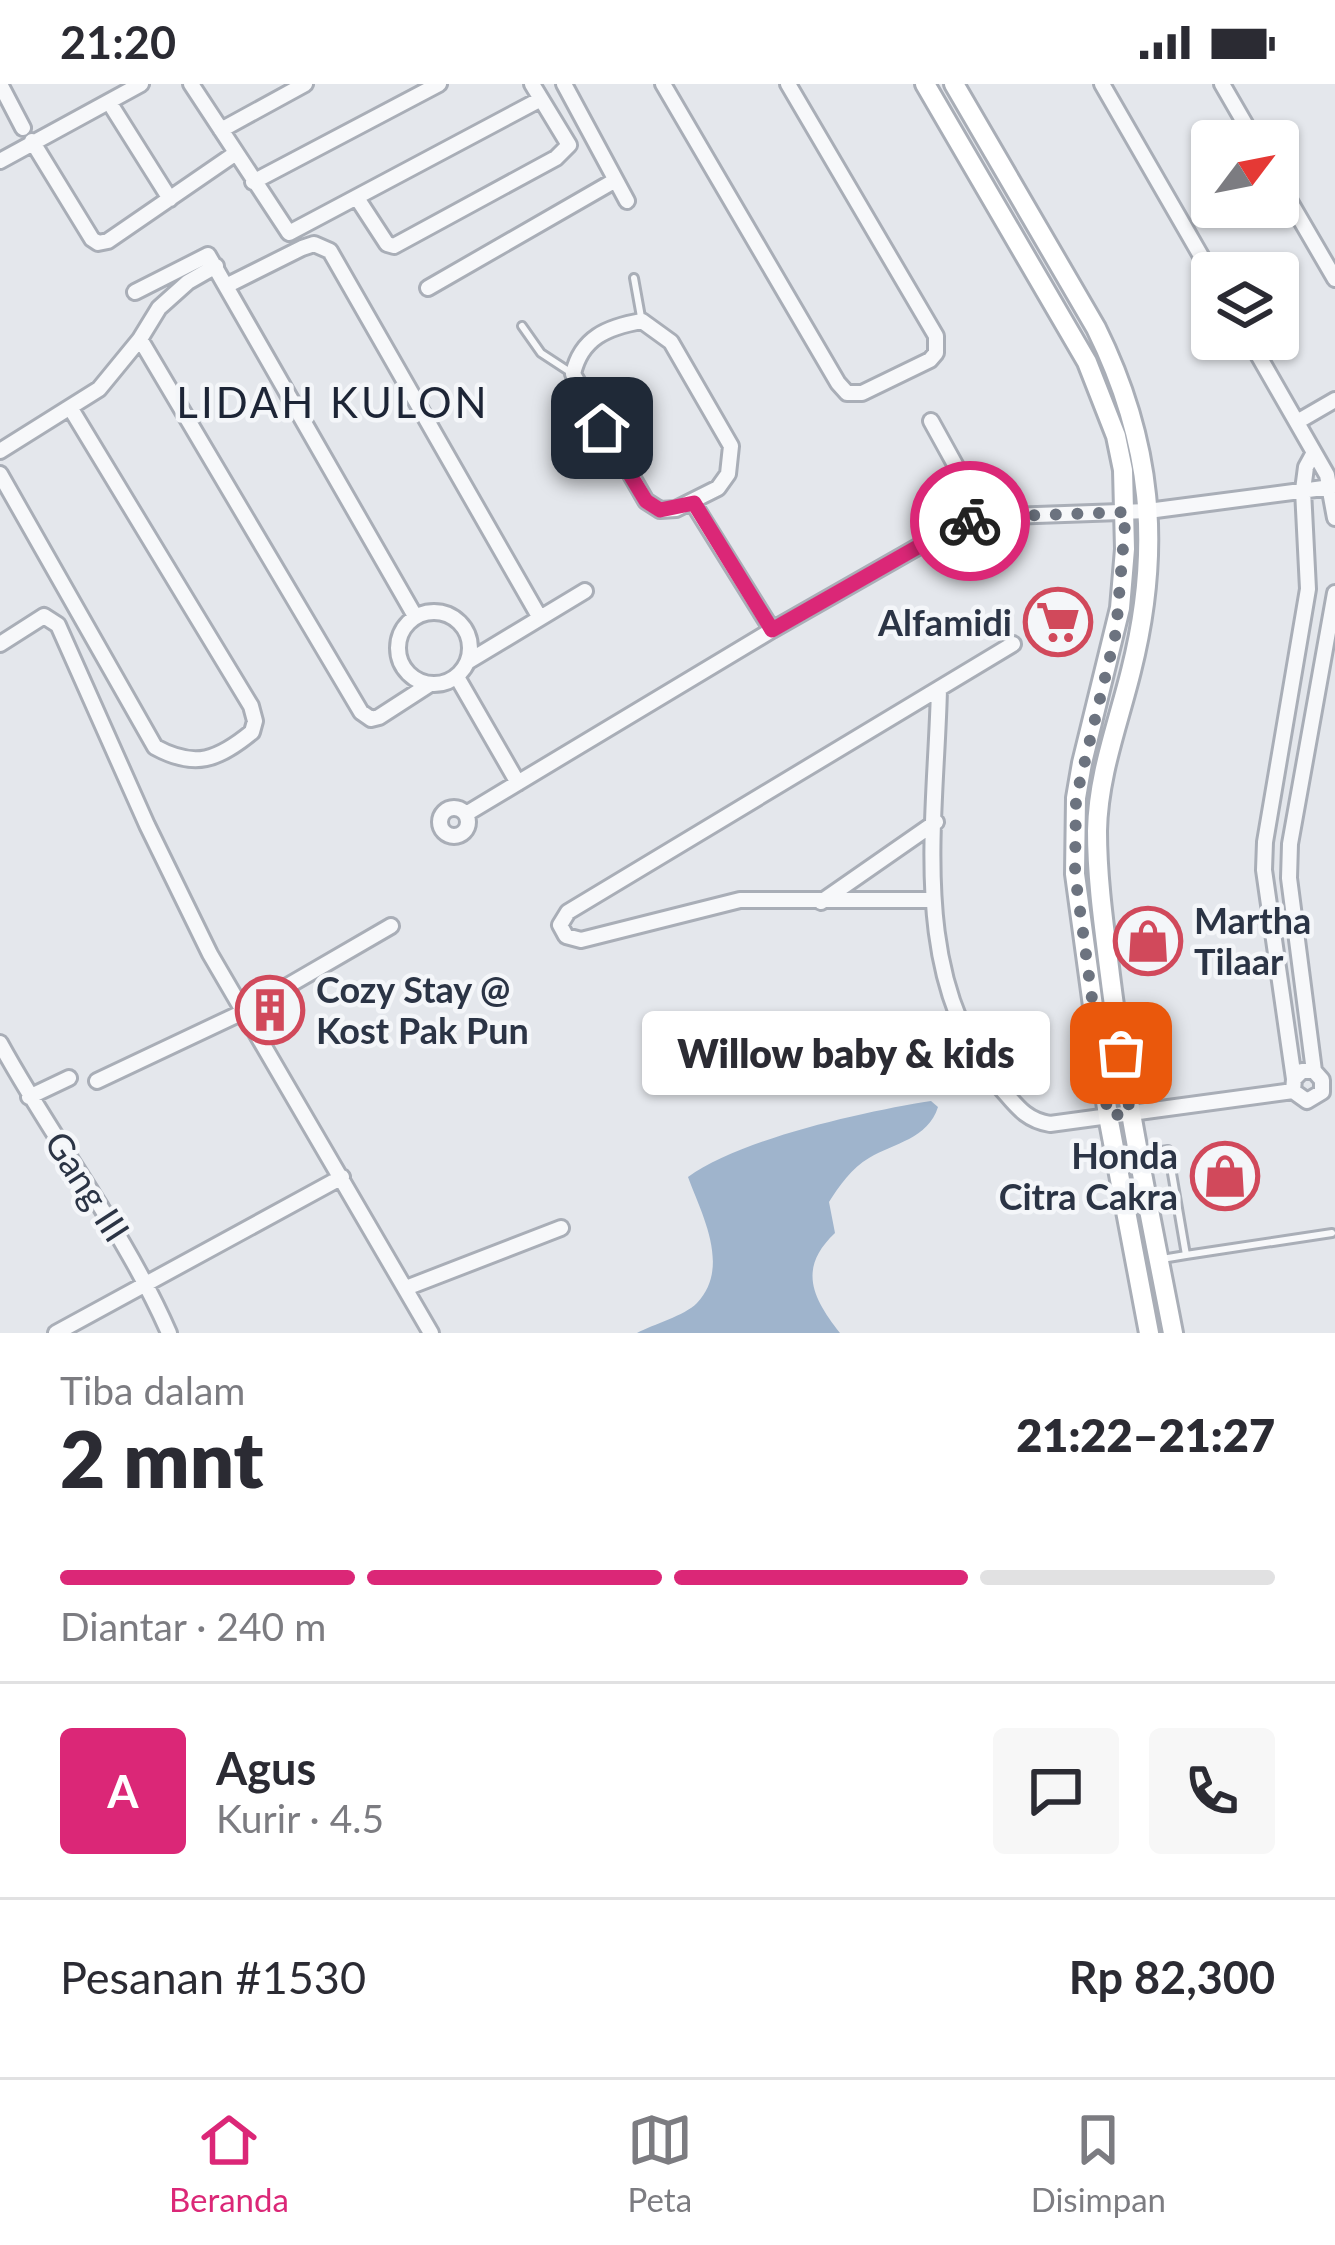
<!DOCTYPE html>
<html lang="id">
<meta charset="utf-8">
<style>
:root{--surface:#fff;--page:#f7f7f7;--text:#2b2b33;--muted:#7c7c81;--line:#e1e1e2;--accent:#db2777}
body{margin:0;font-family:Lato,sans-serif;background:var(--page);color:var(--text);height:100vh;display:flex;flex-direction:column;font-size:45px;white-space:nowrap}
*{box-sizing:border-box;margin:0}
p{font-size:39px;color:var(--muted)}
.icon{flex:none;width:66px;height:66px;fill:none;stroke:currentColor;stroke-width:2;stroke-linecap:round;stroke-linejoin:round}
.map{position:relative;height:1249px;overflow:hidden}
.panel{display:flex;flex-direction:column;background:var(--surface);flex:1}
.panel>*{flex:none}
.needle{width:78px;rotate:58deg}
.controls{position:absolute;left:1191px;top:36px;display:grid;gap:24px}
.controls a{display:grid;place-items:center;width:108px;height:108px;border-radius:12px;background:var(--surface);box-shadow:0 3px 9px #0004;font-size:60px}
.pin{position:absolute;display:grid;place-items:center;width:102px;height:102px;color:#fff;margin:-51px;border-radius:24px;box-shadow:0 6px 18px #0006}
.courier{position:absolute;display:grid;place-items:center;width:120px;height:120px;margin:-60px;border:9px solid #db2777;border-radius:50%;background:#fff;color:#222;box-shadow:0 3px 15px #0007}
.bubble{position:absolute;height:84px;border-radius:12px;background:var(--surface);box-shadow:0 3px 9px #0004;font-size:39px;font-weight:800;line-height:84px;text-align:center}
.head em{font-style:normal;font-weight:800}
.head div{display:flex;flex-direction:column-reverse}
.head{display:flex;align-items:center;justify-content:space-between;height:204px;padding:0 60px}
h1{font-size:78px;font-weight:800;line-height:90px}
.bar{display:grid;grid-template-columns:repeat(4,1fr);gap:18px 12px;align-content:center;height:144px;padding:0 60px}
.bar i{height:15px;border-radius:9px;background:var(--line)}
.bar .selected{background:var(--accent)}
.bar p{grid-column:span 4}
.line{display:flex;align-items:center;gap:30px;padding:0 60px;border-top:3px solid var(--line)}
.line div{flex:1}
.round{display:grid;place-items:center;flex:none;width:126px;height:126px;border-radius:12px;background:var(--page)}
.status{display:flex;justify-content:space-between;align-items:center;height:84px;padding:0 60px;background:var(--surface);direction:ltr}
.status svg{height:33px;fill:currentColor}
.menu{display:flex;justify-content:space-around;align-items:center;height:168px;border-top:3px solid var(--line);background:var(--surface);font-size:33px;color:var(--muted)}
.menu a{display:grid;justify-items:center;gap:6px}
.menu .selected{color:var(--accent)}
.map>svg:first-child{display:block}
.water{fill:#9fb4cc}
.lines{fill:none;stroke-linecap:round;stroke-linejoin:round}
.service-casing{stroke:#a9aeb7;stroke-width:12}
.minor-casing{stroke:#a9aeb7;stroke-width:20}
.secondary-casing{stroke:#a9aeb7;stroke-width:24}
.service{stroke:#f7f8fa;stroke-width:6}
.minor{stroke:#f7f8fa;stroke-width:14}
.secondary{stroke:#fff;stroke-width:18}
.done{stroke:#6c737f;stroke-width:12;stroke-dasharray:0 21.6}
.route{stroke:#db2777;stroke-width:15}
.labels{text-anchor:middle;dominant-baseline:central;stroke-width:9;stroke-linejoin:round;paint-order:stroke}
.poi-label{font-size:36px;font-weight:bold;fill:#2b3445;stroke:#f4f6f9;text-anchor:end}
.street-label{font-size:36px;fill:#2b3445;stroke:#f4f6f9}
.quarter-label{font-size:42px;letter-spacing:3px;fill:#1d2536;stroke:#f4f6f9}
</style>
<div class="status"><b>21:20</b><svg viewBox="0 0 49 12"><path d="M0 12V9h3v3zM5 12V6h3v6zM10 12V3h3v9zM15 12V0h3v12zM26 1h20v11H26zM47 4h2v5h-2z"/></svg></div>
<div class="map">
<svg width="1335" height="1249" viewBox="0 0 1335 1249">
<rect width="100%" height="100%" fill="#e4e7ec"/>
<path class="water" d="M931 1017 938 1023C928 1055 894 1059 869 1074 852 1084 839 1102 829 1118L835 1149C797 1185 813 1214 840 1249H637C654 1240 684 1232 697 1219 731 1183 702 1131 688 1093 740 1055 866 1027 931 1017Z"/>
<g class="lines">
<g class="service-casing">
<path id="service" d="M634 194 641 233
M522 242 541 269 570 288
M1144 1070 1168 1066 1186 1171 1162 1175
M1186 1171 1332 1149"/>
</g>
<g class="minor-casing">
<path id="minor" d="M0 0 23 44
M191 0 289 149 541 15
M564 0 627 117
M663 0 838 299 847 309H862L930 276 936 269V252L788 0
M1102 0 1212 191
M1222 0 1255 57
M109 18 170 115
M221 46 305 0
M32 57 92 155 98 159 108 157 236 69
M0 77 141 0
M1278 97 1335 195
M253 98 439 0
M357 114 387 160 394 162 556 74 569 61 532 0
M228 201 302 164 314 160 330 167 540 534
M428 204 614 97
M135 208 208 171 415 532
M642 237 671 258 731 362 728 390 718 404 676 425 660 426 646 417 573 290C581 254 607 243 642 237Z
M140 255 361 628 371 635 379 633 430 600
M1249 255 1327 391 1335 434
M931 337 984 433
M1297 338 1335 316
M0 367 99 305 140 255 159 224 188 198 216 182
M0 390 155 663C195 685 218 676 252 648L255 637 251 622 71 325
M693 419 772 546
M398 564a36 36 0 1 1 72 0a36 36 0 1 1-72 0Z
M0 560 44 532 58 541 147 741 210 870 431 1249
M469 577 585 507
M457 593 518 699
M939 605C936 738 907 893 1000 1003 1016 1021 1025 1036 1050 1040L1293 1007 1307 1017 1322 1008V996L1314 987H1302L1294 995 1293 1007
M440 738a14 14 0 1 1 28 0a14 14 0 1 1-28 0Z
M466 730 772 546 951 444 984 433 1148 427 1331 403
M931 816H740L581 856 566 852 560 841 568 828 1013 560
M821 818 936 738
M0 959C54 1058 124 1146 169 1249
M1314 987 1289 794 1290 760 1335 509
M1294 995 1264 786 1265 758 1308 505 1303 406 1306 383 1312 372
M97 997 241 929 391 842
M29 1013 69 994
M406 1204 561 1144
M56 1249 342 1093"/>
</g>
<g class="secondary-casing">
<path id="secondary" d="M925 0 1087 278 1116 352 1123 386 1125 465 1120 524 1082 679 1076 714 1075 790 1108 1032 1149 1249
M954 0 1096 244C1152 357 1162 464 1131 587 1118 640 1098 691 1097 747 1097 795 1104 843 1110 891 1125 1012 1150 1130 1173 1249"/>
</g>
<use href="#service" class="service"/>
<use href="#minor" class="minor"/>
<use href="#secondary" class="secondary"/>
</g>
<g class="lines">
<path class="done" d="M970 437 984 433 1126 428 1116 548 1076 714 1075 790 1108 1032 1130 1029 1121 969"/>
<path class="route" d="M602 344 646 417 660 426 694 419 772 546 951 444 970 437"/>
</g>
<defs>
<g id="supermarket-ring" transform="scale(3.45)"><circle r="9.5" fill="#f4f6f9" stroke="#d1495b" stroke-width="1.5"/><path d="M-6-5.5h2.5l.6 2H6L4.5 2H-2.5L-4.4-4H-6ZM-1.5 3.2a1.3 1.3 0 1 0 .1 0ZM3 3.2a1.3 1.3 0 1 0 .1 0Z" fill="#d1495b"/></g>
<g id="shop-ring" transform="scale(3.45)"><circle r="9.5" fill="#f4f6f9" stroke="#d1495b" stroke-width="1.5"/><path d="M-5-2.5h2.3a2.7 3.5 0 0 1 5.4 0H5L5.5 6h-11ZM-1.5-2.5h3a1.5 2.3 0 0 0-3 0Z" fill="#d1495b"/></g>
<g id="building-ring" transform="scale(3.45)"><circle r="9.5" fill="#f4f6f9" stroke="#d1495b" stroke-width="1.5"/><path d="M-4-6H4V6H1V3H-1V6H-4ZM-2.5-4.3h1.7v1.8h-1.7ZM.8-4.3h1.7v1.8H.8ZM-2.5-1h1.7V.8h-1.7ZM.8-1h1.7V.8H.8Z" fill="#d1495b"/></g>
</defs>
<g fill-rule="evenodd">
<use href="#supermarket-ring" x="1058" y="538"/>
<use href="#shop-ring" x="1148" y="857"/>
<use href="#building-ring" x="270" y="926"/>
<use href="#shop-ring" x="1225" y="1092"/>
</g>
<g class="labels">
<g class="poi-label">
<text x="1012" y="538">Alfamidi</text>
<text x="1194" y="836" text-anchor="start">Martha<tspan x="1194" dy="41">Tilaar</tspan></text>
<text x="316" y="905" text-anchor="start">Cozy Stay @<tspan x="316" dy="41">Kost Pak Pun</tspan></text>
<text x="1178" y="1071">Honda<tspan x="1178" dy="41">Citra Cakra</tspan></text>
</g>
<g class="street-label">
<text transform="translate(88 1102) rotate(57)">Gang III</text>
</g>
<g class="quarter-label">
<text x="333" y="318">LIDAH KULON</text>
</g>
</g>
</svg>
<div class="controls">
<a><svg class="needle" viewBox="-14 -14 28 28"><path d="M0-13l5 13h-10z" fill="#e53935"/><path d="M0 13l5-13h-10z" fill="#7c7c81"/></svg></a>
<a><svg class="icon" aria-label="layers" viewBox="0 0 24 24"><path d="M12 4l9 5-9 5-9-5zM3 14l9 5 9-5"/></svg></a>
</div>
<div class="pin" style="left:1121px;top:969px;background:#ea580c"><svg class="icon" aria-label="bag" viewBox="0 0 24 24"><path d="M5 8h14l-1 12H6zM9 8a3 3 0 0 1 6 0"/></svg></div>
<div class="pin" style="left:602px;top:344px;background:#1f2937"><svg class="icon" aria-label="home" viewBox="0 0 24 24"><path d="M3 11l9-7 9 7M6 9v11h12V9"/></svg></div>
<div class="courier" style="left:970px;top:437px"><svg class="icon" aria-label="bike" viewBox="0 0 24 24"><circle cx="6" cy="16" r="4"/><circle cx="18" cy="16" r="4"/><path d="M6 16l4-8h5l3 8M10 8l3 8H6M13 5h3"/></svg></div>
<div class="bubble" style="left:642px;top:927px;width:408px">Willow baby &amp; kids</div>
</div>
<section class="panel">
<div class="head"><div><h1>2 mnt</h1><p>Tiba dalam</p></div><em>21:22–21:27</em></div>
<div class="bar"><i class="selected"></i><i class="selected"></i><i class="selected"></i><i></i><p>Diantar · 240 m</p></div>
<div class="line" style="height:216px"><b class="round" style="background:var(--accent);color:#fff">A</b><div><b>Agus</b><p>Kurir · 4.5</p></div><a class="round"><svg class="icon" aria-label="chat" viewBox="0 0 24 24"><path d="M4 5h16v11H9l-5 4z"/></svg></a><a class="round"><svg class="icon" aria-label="phone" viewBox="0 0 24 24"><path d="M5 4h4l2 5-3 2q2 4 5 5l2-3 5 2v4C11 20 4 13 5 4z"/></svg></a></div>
<div class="line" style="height:156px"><div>Pesanan #1530</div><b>Rp 82,300</b></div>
</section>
<nav class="menu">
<a class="selected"><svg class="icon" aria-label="home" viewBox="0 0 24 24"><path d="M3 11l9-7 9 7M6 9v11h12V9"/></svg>Beranda</a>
<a><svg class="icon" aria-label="map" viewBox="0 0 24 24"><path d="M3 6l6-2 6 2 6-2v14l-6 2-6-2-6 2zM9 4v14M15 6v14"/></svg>Peta</a>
<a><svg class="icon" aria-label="saved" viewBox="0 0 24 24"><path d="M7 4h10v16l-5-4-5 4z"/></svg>Disimpan</a>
</nav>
